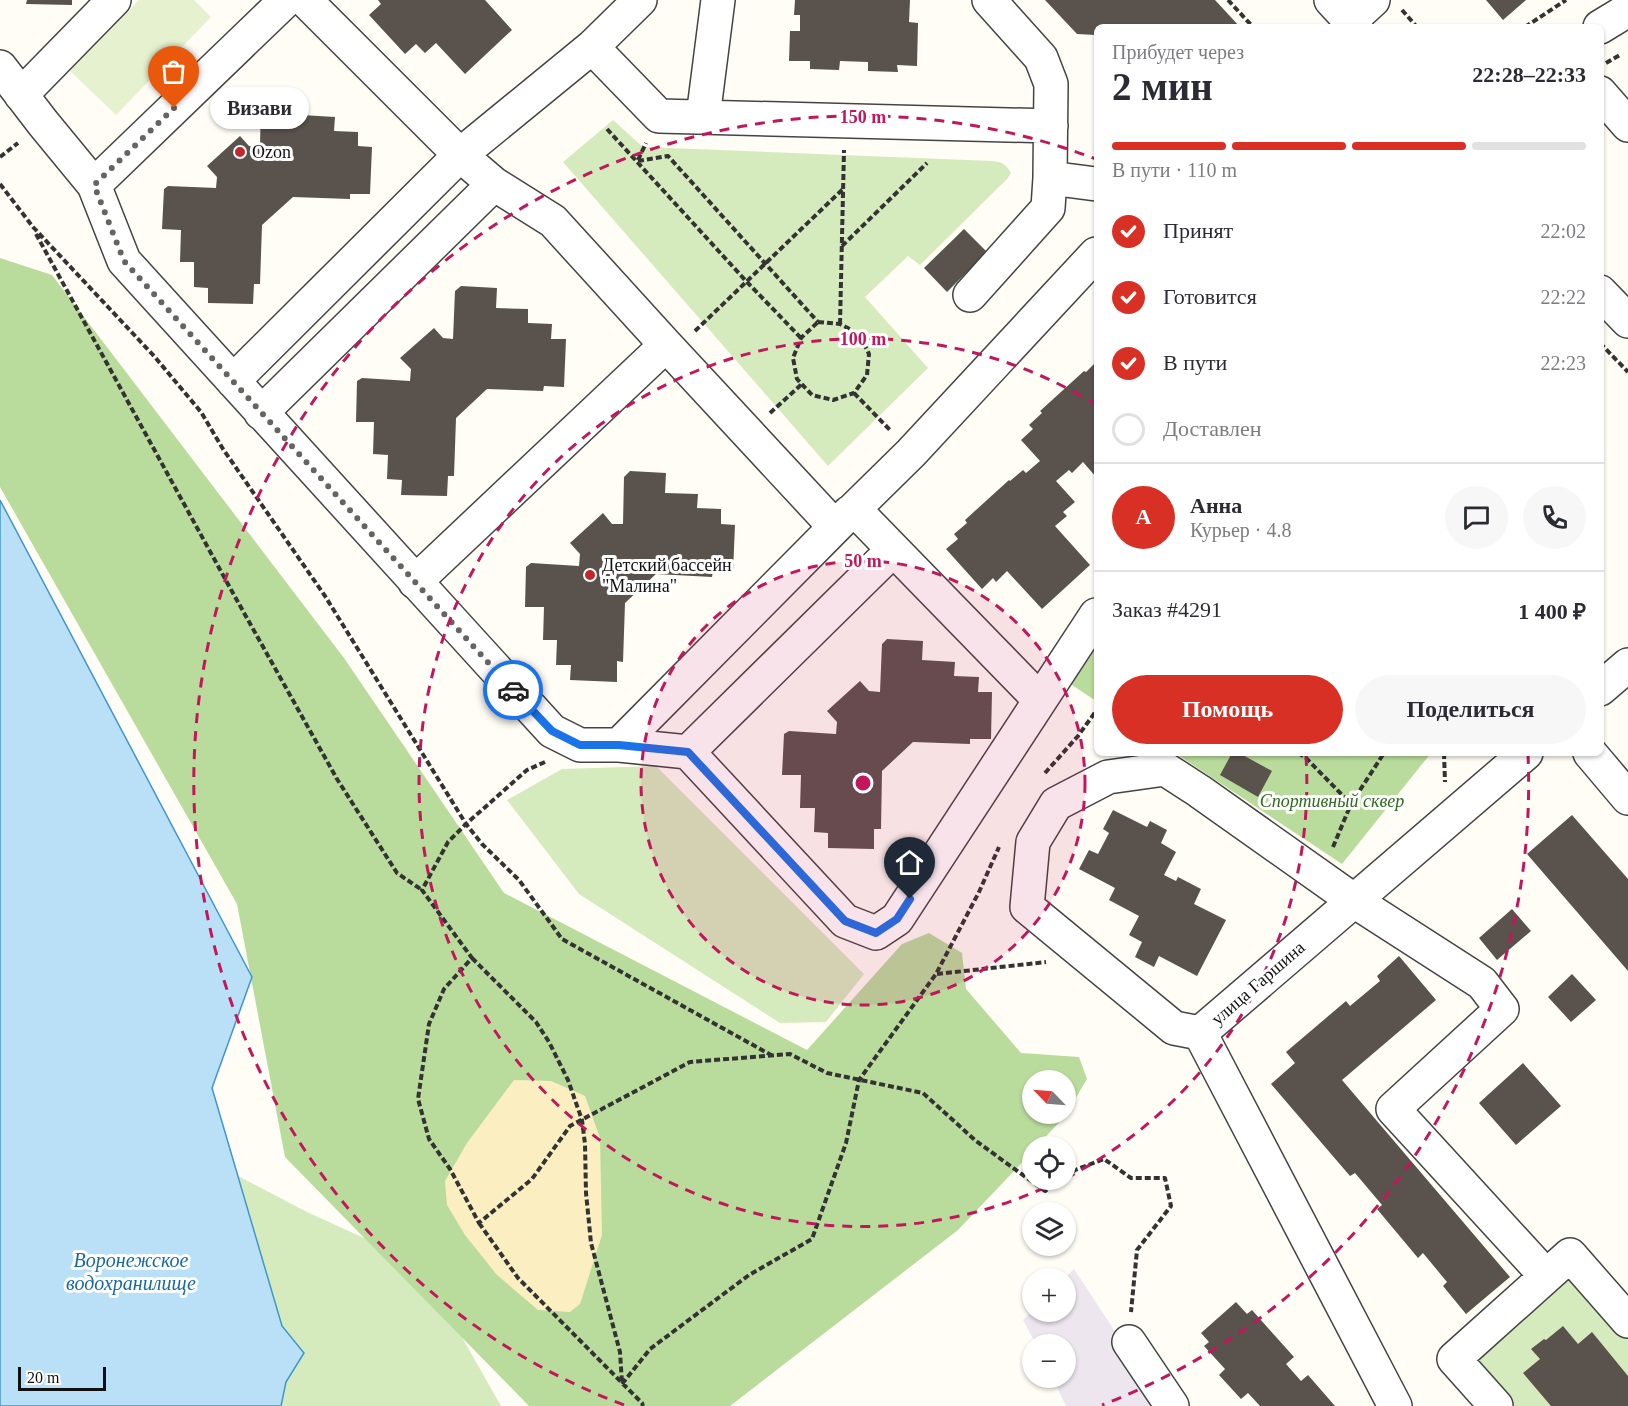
<!DOCTYPE html>
<html lang="ru">
<meta charset="utf-8">
<style>
:root{--surface:#fff;--page:#f7f7f7;--text:#2b2b33;--muted:#7c7c81;--line:#e1e1e2;--accent:#d93025}
body{margin:0;font-family:Georgia,serif;background:var(--page);color:var(--text);height:100vh;display:flex;flex-direction:column;font-size:22px;white-space:nowrap}
*{box-sizing:border-box;margin:0}
p{font-size:20px;color:var(--muted)}
.icon{flex:none;width:33px;height:33px;fill:none;stroke:currentColor;stroke-width:2;stroke-linecap:round;stroke-linejoin:round}
.map{position:relative;flex:1;overflow:hidden}
.sheet{position:absolute;left:1094px;top:24px;width:510px;height:732px;display:flex;flex-direction:column;background:var(--surface);border-radius:9px;box-shadow:0 2px 4px #0004}
.sheet>*{flex:none}
.needle{width:39px;rotate:295deg}
.tools{position:absolute;left:1022px;top:1070px;display:grid;gap:12px}
.tools a{display:grid;place-items:center;width:54px;height:54px;border-radius:50%;background:var(--surface);box-shadow:0 2px 4px #0004;font-size:30px}
.scale{position:absolute;left:18px;bottom:15px;width:88px;box-sizing:border-box;padding-left:6px;border:3px solid #111;border-top:0;font-size:16px;line-height:21px;white-space:nowrap;color:#111;-webkit-text-stroke:4px #fff;paint-order:stroke}
.pin{position:absolute;display:grid;place-items:center;width:51px;height:51px;color:#fff;margin:-62px -26px;border-radius:50% 50% 50% 0;rotate:-45deg;box-shadow:0 0 6px #0007}
.pin .icon{rotate:45deg}
.courier{position:absolute;display:grid;place-items:center;width:60px;height:60px;margin:-30px;border:4px solid #1a73e8;border-radius:50%;background:#fff;color:#222;box-shadow:0 2px 8px #0007}
.bubble{position:absolute;height:42px;border-radius:21px;background:var(--surface);box-shadow:0 2px 4px #0004;font-size:20px;font-weight:700;line-height:42px;text-align:center}
.head em{font-style:normal;font-weight:700}
.head div{display:flex;flex-direction:column-reverse}
.head{display:flex;align-items:center;justify-content:space-between;height:102px;padding:0 18px}
h1{font-size:39px;font-weight:700;line-height:45px}
.bar{display:grid;grid-template-columns:repeat(4,1fr);gap:9px 6px;align-content:center;height:72px;padding:0 18px}
.bar i{height:8px;border-radius:4px;background:var(--line)}
.bar .selected{background:var(--accent)}
.bar p{grid-column:span 4}
.line{display:flex;align-items:center;gap:15px;padding:0 18px;border-top:2px solid var(--line)}
.line div{flex:1}
.round{display:grid;place-items:center;flex:none;width:63px;height:63px;border-radius:32px;background:var(--page)}
ol{padding:0 18px;list-style:none}
li{display:flex;align-items:center;gap:18px;height:66px}
li p{margin-inline-start:auto}
li .icon{padding:6px;border-radius:50%;background:var(--accent);color:#fff;stroke-width:4}
li:last-child{color:var(--muted)}
li i{width:33px;height:33px;border:3px solid var(--line);border-radius:50%}
.cta{display:flex;gap:12px;margin-top:auto;padding:12px 18px}
.cta a{flex:1;height:69px;border-radius:36px;background:var(--accent);color:#fff;font-size:24px;font-weight:700;line-height:69px;text-align:center}
.cta a+a{background:var(--page);color:var(--text)}
.map>svg:first-child{display:block}
.industrial{fill:#eee6ef}
.green{fill:#d5ebbd}
.forest{fill:#b9dc9c;fill-rule:evenodd}
.sand{fill:#fbeec1}
.pitch{fill:#e6f2cf}
.water{fill:#b9e0f7;stroke:#3f96cf;stroke-width:1.5}
.building{fill:#5a524d}
.lines{fill:none;stroke-linecap:round;stroke-linejoin:round}
.minor-casing{stroke:#444;stroke-width:36}
.path{stroke:#333;stroke-width:4;stroke-dasharray:6 3;stroke-linecap:butt}
.minor{stroke:#fff;stroke-width:33}
.done{stroke:#646461;stroke-width:6;stroke-dasharray:0 10.8}
.route{stroke:#1a73e8;stroke-width:8}
.ring{fill:none;stroke:#c2185b;stroke-width:3;stroke-dasharray:10 8}
.poi-dot{fill:#c4262e;stroke:#fff;stroke-width:2}
.labels{text-anchor:middle;dominant-baseline:central;stroke-width:6;stroke-linejoin:round;paint-order:stroke}
.poi-label{font-size:18px;fill:#111;stroke:#fff;text-anchor:start}
.park-label{font-size:18px;font-style:italic;fill:#2f6b1f;stroke:#fff}
.street-label{font-size:18px;fill:#111;stroke:#fff}
.water-label{font-size:20px;font-style:italic;fill:#1768a6;stroke:#fff}
.centre{fill:#c2185b;stroke:#fff;stroke-width:3}
.ring-label{font-size:18px;text-anchor:middle;font-weight:bold;fill:#c2185b;stroke:#fff;stroke-width:6;stroke-linejoin:round;paint-order:stroke}
</style>
<div class="map">
<svg width="1628" height="1406" viewBox="0 0 1628 1406">
<rect width="100%" height="100%" fill="#fffdf5"/>
<path class="industrial" d="M1074 1269 1164 1406H1066L1052 1377H1065V1344H1036L1023 1320 1032 1311H1065V1278Z"/>
<path class="green" d="M613 120 643 147 992 161C1002 162 1006 164 1011 173L1007 179 920 265 908 256 865 297 928 368 828 466 563 162Z
M656 766 864 974 826 1022 780 1023 579 894 507 800 562 769Z
M238 1176 307 1212 397 1253 442 1302 501 1406H281L286 1382 304 1353 282 1326Z
M1558 1281H1578L1628 1338V1406H1511L1480 1370V1348Z"/>
<path class="forest" d="M0 258 52 275 344 658 504 893 807 1050 902 944 929 933 962 953 966 989 1021 1053 1079 1057 1087 1079 1065 1116 1037 1146H1032V1152L958 1230 730 1406H529L285 1157 237 904 0 487ZM1032 1080H1065V1113H1032Z
M1096 628V701L1063 679Z
M1175 753H1431L1342 864Z"/>
<path class="sand" d="M514 1080 551 1081 585 1096 600 1138 602 1235 580 1304 570 1312 538 1310 497 1275 465 1235 447 1205 445 1181 467 1143Z"/>
<path class="pitch" d="M139 0H194L211 17 116 115 70 71Z"/>
<path class="water" d="M0 500 252 977 212 1088 282 1326 304 1353 286 1382 281 1406H0Z"/>
<path class="building" d="M27 0H72V5L26 4Z
M378 0H485L512 30 465 74 436 43 425 53 416 44 405 54 369 15 381 4Z
M795 0H910L909 22 918 23 917 66 897 65 898 72 868 71V62L840 61 839 70 810 69V61H789L790 31H800V15H794Z
M1045 0H1215L1240 27H1096V35L1077 34Z
M1486 0H1526L1503 20Z
M267 94 303 96 302 115 335 117 334 131 358 132V146L372 147 370 194H350V199L293 197 262 225 260 284H254L253 304 208 303V288L194 287V262H180L181 230 162 229 164 189 168 186 216 188 217 177 207 166 240 136 249 146 260 147 261 99Z
M964 229 987 252 947 292 924 268Z
M461 286 497 288 496 308 528 309V323L552 324 551 339H566L564 387 544 386 543 391 487 389 456 418 454 476H448L447 496 401 495 402 480 387 479 388 455 373 454 374 422H356L357 381 362 378 410 381 411 369 400 358 434 328 443 338 453 339 455 291Z
M1096 362V477L1083 462 1072 473 1069 470 1056 481 1075 502 1063 512 1067 516 1055 526 1090 565 1042 609 1007 571 996 582 993 578 982 589 946 549 958 539 954 534 967 523 965 520 1009 480 1010 481 1023 470 1026 473 1040 461 1021 440 1033 429 1029 425 1042 413 1040 411 1084 371 1086 372Z
M630 471 666 473 665 493 698 494 697 508 721 509V524L735 525 733 572 713 571 712 577 656 574 625 603 623 662 617 661V682L570 680 571 665H556L557 640H543L544 607H525L526 567 531 563 579 566 580 554 570 543 603 513 612 524H623L624 477Z
M887 639 923 641 922 660 955 662 954 676 979 677 978 692H992L991 739H970V744L913 742 882 771 881 829H874V849L828 848V833L814 832 815 808H800L801 775H782L784 734 789 731 836 734 837 722 827 711 860 681 869 691 880 692 882 644Z
M1232 753H1239L1272 771 1258 797 1220 775Z
M1113 810 1147 827 1150 821 1167 830 1161 843 1176 852 1164 875 1176 881 1178 877 1201 889 1194 904 1226 920 1197 976 1159 956 1154 967 1135 957 1142 942 1129 935 1139 916 1109 900 1115 888 1079 869 1089 850 1098 854 1109 833 1103 829Z
M1572 815 1628 879V971L1527 854Z
M1512 909 1531 931 1497 960 1479 938Z
M1399 956 1436 1000 1342 1080 1510 1277 1466 1314 1443 1286 1447 1282 1423 1253 1418 1258 1377 1209 1382 1205 1355 1173 1350 1176 1271 1084 1295 1063 1286 1052 1346 1001 1350 1006 1380 981 1377 976Z
M1572 974 1596 1000 1571 1022 1548 997Z
M1523 1063 1561 1106 1516 1145 1479 1103Z
M1236 1302 1247 1314 1252 1310 1294 1357 1286 1364 1301 1381 1308 1375 1335 1406H1260L1248 1393 1241 1399 1219 1375 1225 1369 1204 1346 1209 1342 1201 1333Z
M1563 1326 1578 1344 1592 1332 1628 1376V1406H1551L1523 1373 1540 1359 1531 1349 1544 1339 1546 1340Z"/>
<g class="lines">
<g class="minor-casing">
<path id="minor" d="M305 0 460 155 494 184 553 221 666 345 835 527
M1331 0 1356 27
M1350 21 1373 0
M1600 27 1628 10
M592 47 659 116 1051 126
M0 67 43 123 94 185 124 261 552 731 580 745H619L688 752 845 921 876 933 897 919 1096 615
M1600 93 1628 125
M21 95 114 0
M703 117 718 0
M1050 178 1096 184
M94 185 286 0
M1600 292 1628 321
M970 295 1048 208 1050 178 1051 84 1041 58 989 0
M233 381 460 155 592 47 640 0
M261 413 494 184
M415 582 666 345
M1600 689 1628 665
M1040 700 854 509 911 453 1096 254
M619 745 850 512
M688 752 893 550
M1590 753 1628 798
M1200 1033 1174 1028 1027 907 1033 842 1056 804 1108 777 1165 769 1199 791 1353 900 1482 983 1502 1009 1393 1109 1546 1276
M1129 1342 1172 1406
M1395 1406 1200 1033 1526 753
M1496 1406 1454 1359 1570 1255 1628 1321"/>
</g>
<path class="path" d="M1228 0 1253 27
M1402 10 1417 27
M1525 27 1566 0
M1606 63 1620 55
M607 129 746 281 801 338
M0 157 18 143
M638 160 646 143
M638 161 668 156 818 322
M0 184 33 227 154 356 201 412 223 449 325 596 466 824 448 842 422 890 472 958 444 989 429 1024 418 1099 429 1139 450 1169 479 1223 532 1179 570 1126 690 1062 790 1054 827 1073 923 1093 976 1141 1045 1191 1062 1179
M36 234 229 586 337 779 397 873 422 890
M842 246 927 163
M818 322 840 324 859 334 869 354 867 375 854 393 833 400 812 395 797 379 793 358 801 338Z
M840 324 844 150
M695 331 843 189
M1600 343 1628 372
M854 393 891 431
M770 413 802 384
M1298 753 1305 757 1351 804
M1444 753 1445 782
M545 762 527 770 466 824 482 844 519 880 562 939 771 1055
M1045 773 1078 736 1096 711
M1333 847 1351 804 1384 753
M472 958 536 1022 549 1042 568 1080 582 1120 585 1144 586 1193 591 1243 620 1352 622 1383
M937 974 1046 962
M1065 1177 1075 1170 1104 1159 1131 1178H1165L1171 1206 1137 1250 1131 1312
M479 1223 518 1278 642 1403 643 1406
M622 1384 650 1349 749 1275 812 1239 846 1143 859 1080 936 974 979 892 999 847"/>
<use href="#minor" class="minor"/>
</g>
<g class="lines">
<path class="done" d="M174 108 94 185 124 261 513 690"/>
<path class="route" d="M513 690 552 731 580 745H619L688 752 845 921 876 933 897 919 910 899"/>
</g>
<circle cx="863" cy="783" r="222" fill="#c2185b" fill-opacity=".12"/>
<g class="ring">
<circle cx="863" cy="783" r="222"/>
<path d="M1061 1180A444 444 0 1 1 1095 404M1306 756A444 444 0 0 1 1068 1177"/>
<path d="M624 1405A666 666 0 0 1 1096 159M1528 754A666 666 0 0 1 1102 1405"/>
</g>
<g class="poi-dot">
<circle cx="240" cy="152" r="6"/>
<circle cx="590" cy="575" r="6"/>
</g>
<g class="labels">
<g class="poi-label">
<text x="252" y="152">Ozon</text>
<text x="602" y="565">Детский бассейн<tspan x="602" dy="21">"Малина"</tspan></text>
</g>
<g class="park-label">
<text x="1332" y="801">Спортивный сквер</text>
</g>
<g class="street-label">
<text transform="translate(1258 983) rotate(-41)">улица Гаршина</text>
</g>
<g class="water-label">
<text x="131" y="1260">Воронежское<tspan x="131" dy="23">водохранилище</tspan></text>
</g>
</g>
<circle cx="863" cy="783" r="9" class="centre"/>
<g class="ring-label">
<text x="863" y="123">150 m</text>
<text x="863" y="345">100 m</text>
<text x="863" y="567">50 m</text>
</g>
</svg>
<div class="tools">
<a><svg class="needle" viewBox="-14 -14 28 28"><path d="M0-13l5 13h-10z" fill="#e53935"/><path d="M0 13l5-13h-10z" fill="#7c7c81"/></svg></a>
<a><svg class="icon" aria-label="locate" viewBox="0 0 24 24"><circle cx="12" cy="12" r="6"/><path d="M12 2v4M12 18v4M2 12h4M18 12h4"/></svg></a>
<a><svg class="icon" aria-label="layers" viewBox="0 0 24 24"><path d="M12 4l9 5-9 5-9-5zM3 14l9 5 9-5"/></svg></a>
<a>+</a>
<a>−</a>
</div>
<div class="scale">20 m</div>
<div class="pin" style="left:174px;top:108px;background:#ea580c"><svg class="icon" aria-label="bag" viewBox="0 0 24 24"><path d="M5 8h14l-1 12H6zM9 8a3 3 0 0 1 6 0"/></svg></div>
<div class="pin" style="left:910px;top:899px;background:#1f2937"><svg class="icon" aria-label="home" viewBox="0 0 24 24"><path d="M3 11l9-7 9 7M6 9v11h12V9"/></svg></div>
<div class="courier" style="left:513px;top:690px"><svg class="icon" aria-label="car" viewBox="0 0 24 24"><path d="M5 17H2v-5l4-1 3-4h7l3 4 3 1v5h-3M9 17h6M6 11h13"/><circle cx="7" cy="17" r="2"/><circle cx="17" cy="17" r="2"/></svg></div>
<div class="bubble" style="left:210px;top:87px;width:99px">Визави</div>
<section class="sheet">
<div class="head"><div><h1>2 мин</h1><p>Прибудет через</p></div><em>22:28–22:33</em></div>
<div class="bar"><i class="selected"></i><i class="selected"></i><i class="selected"></i><i></i><p>В пути · 110 m</p></div>
<ol>
<li><svg class="icon" aria-label="check" viewBox="0 0 24 24"><path d="M5 12l5 5 9-10"/></svg>Принят<p>22:02</p></li>
<li><svg class="icon" aria-label="check" viewBox="0 0 24 24"><path d="M5 12l5 5 9-10"/></svg>Готовится<p>22:22</p></li>
<li><svg class="icon" aria-label="check" viewBox="0 0 24 24"><path d="M5 12l5 5 9-10"/></svg>В пути<p>22:23</p></li>
<li><i></i>Доставлен</li>
</ol>
<div class="line" style="height:108px"><b class="round" style="background:var(--accent);color:#fff">А</b><div><b>Анна</b><p>Курьер · 4.8</p></div><a class="round"><svg class="icon" aria-label="chat" viewBox="0 0 24 24"><path d="M4 5h16v11H9l-5 4z"/></svg></a><a class="round"><svg class="icon" aria-label="phone" viewBox="0 0 24 24"><path d="M5 4h4l2 5-3 2q2 4 5 5l2-3 5 2v4C11 20 4 13 5 4z"/></svg></a></div>
<div class="line" style="height:78px"><div>Заказ #4291</div><b>1 400 ₽</b></div>
<div class="cta"><a>Помощь</a><a>Поделиться</a></div>
</section>
</div>
